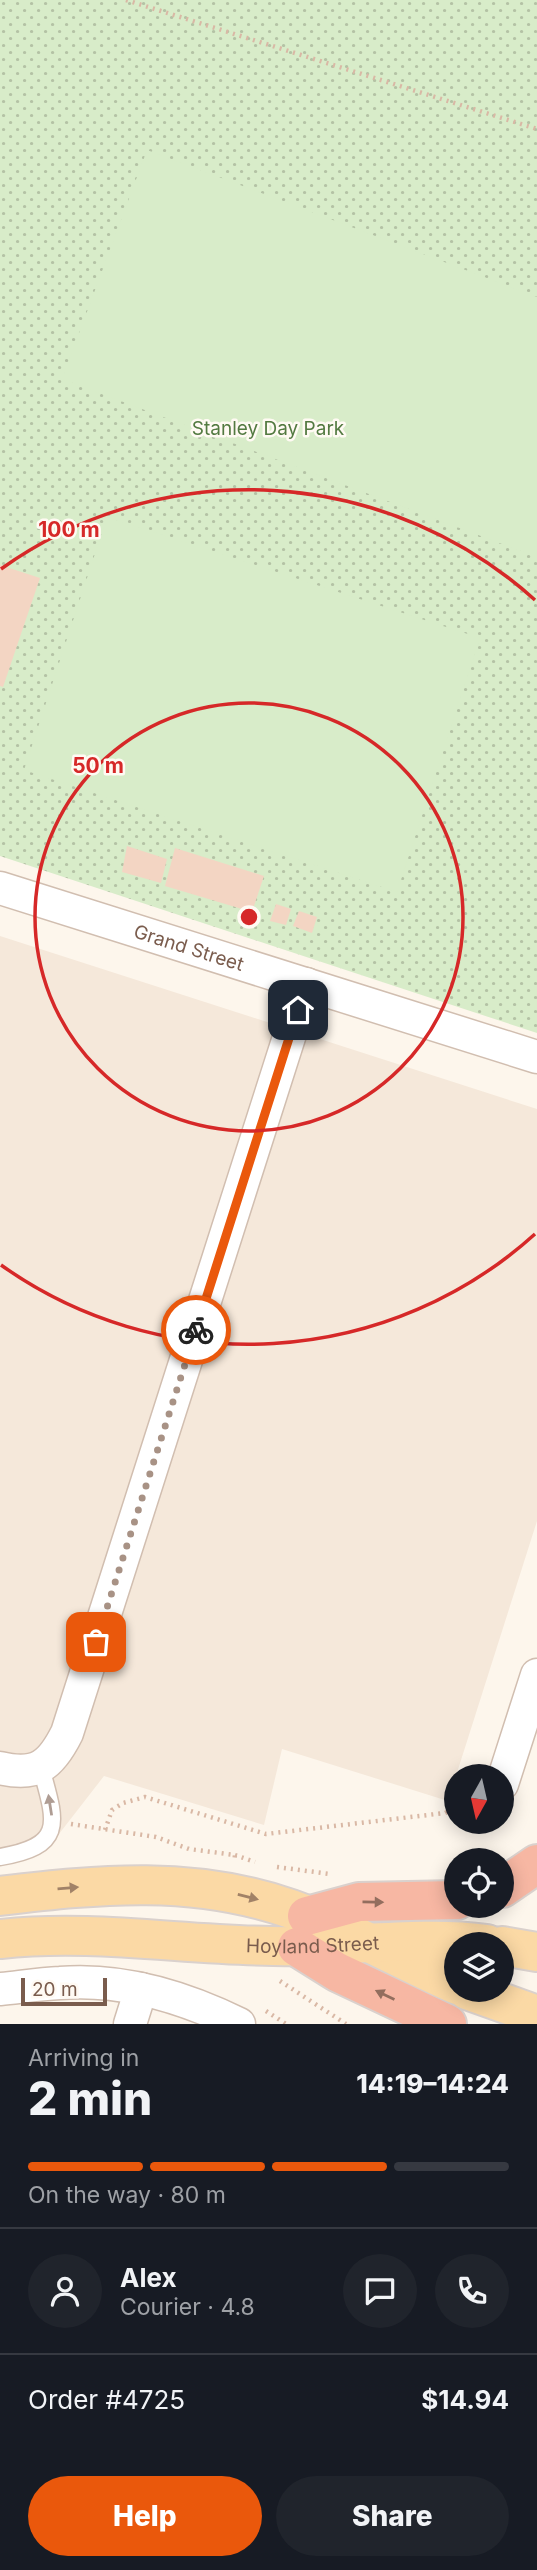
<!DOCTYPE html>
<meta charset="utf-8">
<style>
:root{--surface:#171b24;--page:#20242c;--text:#f1f3f6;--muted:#9ea1a6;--line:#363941;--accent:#ea580c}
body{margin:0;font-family:Inter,sans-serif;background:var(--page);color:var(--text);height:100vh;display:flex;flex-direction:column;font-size:26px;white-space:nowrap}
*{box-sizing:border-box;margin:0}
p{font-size:23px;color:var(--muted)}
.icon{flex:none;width:38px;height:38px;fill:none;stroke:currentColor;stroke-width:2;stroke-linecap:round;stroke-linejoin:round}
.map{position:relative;height:2024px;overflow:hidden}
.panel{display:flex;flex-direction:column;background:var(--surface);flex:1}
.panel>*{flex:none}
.needle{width:46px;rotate:188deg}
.controls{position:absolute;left:444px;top:1764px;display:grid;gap:14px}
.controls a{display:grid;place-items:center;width:70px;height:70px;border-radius:50%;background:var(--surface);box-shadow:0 4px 18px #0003;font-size:35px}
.scale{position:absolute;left:21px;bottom:18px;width:86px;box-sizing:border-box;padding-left:7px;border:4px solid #7a5c4d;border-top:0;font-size:19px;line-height:24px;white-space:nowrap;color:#7a5c4d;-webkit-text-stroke:5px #fffaf3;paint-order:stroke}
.pin{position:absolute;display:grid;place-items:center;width:60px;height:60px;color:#fff;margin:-30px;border-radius:14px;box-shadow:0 4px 10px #0006}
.courier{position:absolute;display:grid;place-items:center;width:70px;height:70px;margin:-35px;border:5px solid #ea580c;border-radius:50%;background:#fff;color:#222;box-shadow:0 2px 9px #0007}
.overview em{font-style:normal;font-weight:800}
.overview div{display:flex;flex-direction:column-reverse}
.overview{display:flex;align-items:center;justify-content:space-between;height:119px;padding:0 28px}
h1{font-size:46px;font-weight:800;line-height:52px}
.bar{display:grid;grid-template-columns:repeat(4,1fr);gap:10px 7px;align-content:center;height:84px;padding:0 28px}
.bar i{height:9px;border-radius:5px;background:var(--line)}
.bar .current{background:var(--accent)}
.bar p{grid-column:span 4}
.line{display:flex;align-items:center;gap:18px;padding:0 28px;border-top:2px solid var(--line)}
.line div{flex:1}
.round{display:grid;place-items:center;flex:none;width:74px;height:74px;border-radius:37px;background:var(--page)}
.primary-button{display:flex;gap:14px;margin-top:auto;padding:14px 28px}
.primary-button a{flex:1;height:80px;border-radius:42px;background:var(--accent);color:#fff;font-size:28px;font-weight:800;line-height:80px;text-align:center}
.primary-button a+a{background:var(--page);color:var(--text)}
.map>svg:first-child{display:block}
.residential{fill:#f5e8da}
.grass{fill:url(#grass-dots)}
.garden{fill:#d8ecc9}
.building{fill:#f3d5c3}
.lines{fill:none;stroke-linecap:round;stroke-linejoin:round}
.service-casing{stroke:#d1beb0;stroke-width:19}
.minor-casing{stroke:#d1beb0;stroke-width:35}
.primary-casing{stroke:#dad1cd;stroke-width:42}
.motorway-casing{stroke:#dad1cd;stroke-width:42}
.path{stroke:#d9b8a5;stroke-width:4.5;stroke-dasharray:2 5;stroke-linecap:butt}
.service{stroke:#fff;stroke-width:16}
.minor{stroke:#fff;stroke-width:32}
.primary{stroke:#fbd9a5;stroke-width:38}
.motorway{stroke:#f7b7a3;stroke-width:38}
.oneway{fill:#af9d94}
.oneway2{fill:#a18267}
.oneway3{fill:#936e5e}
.done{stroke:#a89285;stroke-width:7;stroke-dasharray:0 12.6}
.route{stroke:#ea580c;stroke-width:9}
.ring{fill:none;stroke:#d62828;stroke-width:3.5}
.labels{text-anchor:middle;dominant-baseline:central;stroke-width:5;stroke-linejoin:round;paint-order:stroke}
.park-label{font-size:19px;fill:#537a41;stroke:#fffaf3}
.street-label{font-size:19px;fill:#7a5c4d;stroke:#fffaf3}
.centre{fill:#d62828;stroke:#fffaf3;stroke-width:3.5}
.ring-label{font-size:21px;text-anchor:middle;font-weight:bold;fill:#d62828;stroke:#fffaf3;stroke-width:5;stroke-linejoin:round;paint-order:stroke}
</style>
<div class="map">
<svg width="537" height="2024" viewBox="0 0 537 2024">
<defs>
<pattern id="grass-dots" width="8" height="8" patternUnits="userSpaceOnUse" patternTransform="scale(1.75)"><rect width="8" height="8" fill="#d8ecc9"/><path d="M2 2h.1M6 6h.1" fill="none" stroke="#b4c2a5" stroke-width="1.8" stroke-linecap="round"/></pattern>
</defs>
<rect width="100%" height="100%" fill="#fdf6ec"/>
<path class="residential" d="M0 936 537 1109V1521L448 1801 282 1749 264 1825 104 1776 52 1843 0 1851Z"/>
<path class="grass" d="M0 0H537V1033L0 856Z"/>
<path class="garden" d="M147 150 537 297V557L62 379Z
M107 517 480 638 397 892 24 770Z"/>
<path class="building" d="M0 565 40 578 3 687 0 686Z
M127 846 167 859 161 883 122 872Z
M175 848 264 876 252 912 165 886Z
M276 904 291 909 286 925 270 921Z
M299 911 317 917 312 933 293 926Z"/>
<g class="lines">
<g class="service-casing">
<path id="service" d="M0 1857C66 1846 56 1822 41 1768"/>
</g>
<g class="minor-casing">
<g id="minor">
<path id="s1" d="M0 888 537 1057"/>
<path d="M0 1768C37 1777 51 1765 67 1733L306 984"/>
<path d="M502 1784 537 1675"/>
<path d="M0 1989C20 1987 40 1984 60 1983 122 1978 184 1997 239 2024"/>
<path d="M130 2024 141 1989"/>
</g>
</g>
<g class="primary-casing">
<g id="primary">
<path d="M0 1896C101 1884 193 1875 291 1909 347 1929 403 1961 457 1985"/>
<path id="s2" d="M0 1939C92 1929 181 1945 273 1946 343 1948 418 1935 487 1944"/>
<path d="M502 1946 537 1952"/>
<path d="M467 1990 537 2015"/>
</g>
</g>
<g class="motorway-casing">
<path id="motorway" d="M502 1888 537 1864
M307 1916 359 1902 457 1900
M297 1947 337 1972 447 2024"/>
</g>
<path class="path" d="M126 0 537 129
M71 1824 156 1837 189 1849 235 1855 234 1862
M105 1830 112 1810 123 1803 145 1797 266 1834 445 1813 453 1809 457 1804
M235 1855 255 1862
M277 1867 330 1874
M280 1981 346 2024
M266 2011 286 2024"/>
<use href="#service" class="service"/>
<use href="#minor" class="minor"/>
<use href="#primary" class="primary"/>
<use href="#motorway" class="motorway"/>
</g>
<defs><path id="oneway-solid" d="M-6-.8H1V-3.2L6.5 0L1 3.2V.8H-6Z" transform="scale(1.75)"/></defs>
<use class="oneway" href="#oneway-solid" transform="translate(50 1805) rotate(-99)"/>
<g class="oneway2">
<use href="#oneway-solid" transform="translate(68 1888) rotate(-5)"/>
<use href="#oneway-solid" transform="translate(248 1897) rotate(14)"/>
</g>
<g class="oneway3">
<use href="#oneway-solid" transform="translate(373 1902) rotate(1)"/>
<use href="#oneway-solid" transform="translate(385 1995) rotate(-154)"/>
</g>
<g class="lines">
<path class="done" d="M96 1642 196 1330"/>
<path class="route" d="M196 1330 298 1010"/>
</g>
<g class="ring">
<circle cx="249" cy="917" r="214"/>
<path d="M535 1234A427 427 0 0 1 1 1265M1 569A427 427 0 0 1 535 600"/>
</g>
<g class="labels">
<g class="park-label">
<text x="268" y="428">Stanley Day Park</text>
</g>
<g class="street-label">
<text stroke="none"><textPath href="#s1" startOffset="198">Grand Street</textPath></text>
<text stroke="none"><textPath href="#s2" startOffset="313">Hoyland Street</textPath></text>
</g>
</g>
<circle cx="249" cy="917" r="10" class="centre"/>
<g class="ring-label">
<text x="69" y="537">100 m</text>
<text x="98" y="773">50 m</text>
</g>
</svg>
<div class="controls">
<a><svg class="needle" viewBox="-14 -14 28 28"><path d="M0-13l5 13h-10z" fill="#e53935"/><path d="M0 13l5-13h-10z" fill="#9ea1a6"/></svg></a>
<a><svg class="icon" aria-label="locate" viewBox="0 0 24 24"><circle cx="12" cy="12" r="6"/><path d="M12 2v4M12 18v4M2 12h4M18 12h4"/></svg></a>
<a><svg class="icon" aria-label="layers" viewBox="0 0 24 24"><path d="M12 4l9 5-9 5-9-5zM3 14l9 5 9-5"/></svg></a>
</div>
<div class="scale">20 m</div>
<div class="pin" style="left:96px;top:1642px;background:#ea580c"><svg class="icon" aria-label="bag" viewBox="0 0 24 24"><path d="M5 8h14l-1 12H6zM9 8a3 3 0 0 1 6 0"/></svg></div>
<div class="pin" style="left:298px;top:1010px;background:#1f2937"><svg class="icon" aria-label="home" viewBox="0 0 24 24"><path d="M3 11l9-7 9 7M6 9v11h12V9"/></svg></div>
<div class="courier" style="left:196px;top:1330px"><svg class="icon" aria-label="bike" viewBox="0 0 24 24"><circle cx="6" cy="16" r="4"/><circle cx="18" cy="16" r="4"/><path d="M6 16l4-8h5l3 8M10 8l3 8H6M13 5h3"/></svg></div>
</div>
<section class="panel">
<div class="overview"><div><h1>2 min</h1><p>Arriving in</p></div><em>14:19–14:24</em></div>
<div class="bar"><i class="current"></i><i class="current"></i><i class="current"></i><i></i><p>On the way · 80 m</p></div>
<div class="line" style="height:126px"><a class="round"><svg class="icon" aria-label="person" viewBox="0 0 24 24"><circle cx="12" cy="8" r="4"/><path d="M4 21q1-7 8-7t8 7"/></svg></a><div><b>Alex</b><p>Courier · 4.8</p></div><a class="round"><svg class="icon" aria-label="chat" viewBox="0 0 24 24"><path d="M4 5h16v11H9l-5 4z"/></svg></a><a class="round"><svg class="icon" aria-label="phone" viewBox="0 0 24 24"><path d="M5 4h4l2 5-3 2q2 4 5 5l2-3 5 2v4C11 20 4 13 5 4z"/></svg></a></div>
<div class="line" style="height:91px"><div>Order #4725</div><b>$14.94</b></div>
<div class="primary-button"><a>Help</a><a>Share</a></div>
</section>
